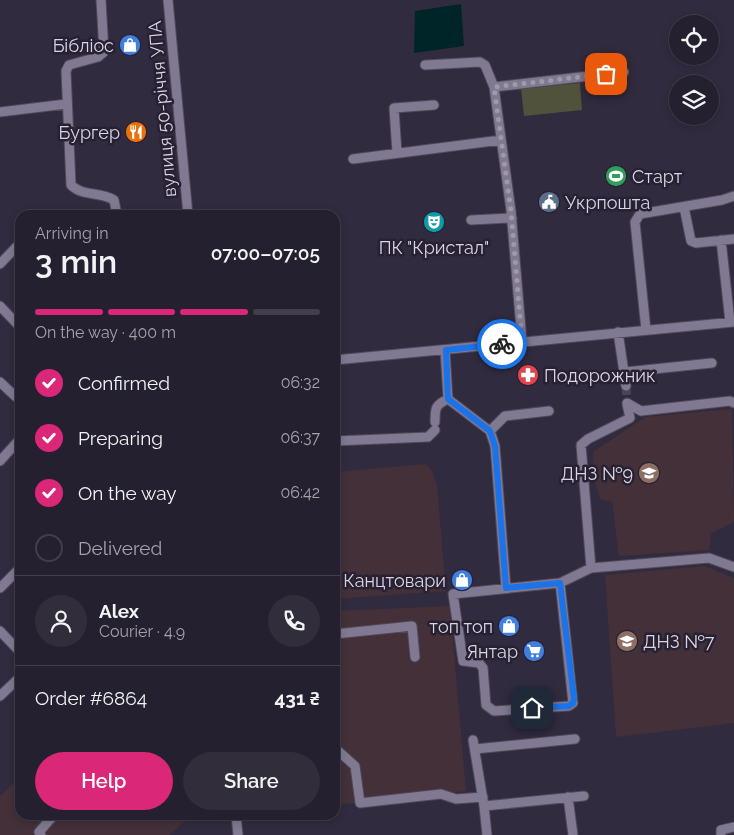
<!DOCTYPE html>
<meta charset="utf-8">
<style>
:root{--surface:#25202f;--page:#312d3b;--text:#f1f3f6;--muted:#a3a3aa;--line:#423e4b;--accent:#db2777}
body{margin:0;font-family:Raleway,sans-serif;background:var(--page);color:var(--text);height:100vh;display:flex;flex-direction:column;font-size:19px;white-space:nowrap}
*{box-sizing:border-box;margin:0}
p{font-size:16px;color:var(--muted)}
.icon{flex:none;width:28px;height:28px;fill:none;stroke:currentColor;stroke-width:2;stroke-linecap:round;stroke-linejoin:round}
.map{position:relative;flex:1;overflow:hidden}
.panel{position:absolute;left:15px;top:210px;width:325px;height:610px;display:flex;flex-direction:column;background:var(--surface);border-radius:15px;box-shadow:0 2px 8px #0003,0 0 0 1px var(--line)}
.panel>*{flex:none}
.controls{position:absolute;left:669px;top:15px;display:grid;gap:10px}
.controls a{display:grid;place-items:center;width:50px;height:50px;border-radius:50%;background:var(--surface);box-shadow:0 2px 8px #0003,0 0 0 1px var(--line);font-size:25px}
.pin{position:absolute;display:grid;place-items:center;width:42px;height:42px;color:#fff;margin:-21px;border-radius:10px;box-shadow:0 2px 8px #0006}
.courier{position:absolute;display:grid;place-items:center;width:50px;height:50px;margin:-25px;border:4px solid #1a73e8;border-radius:50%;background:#fff;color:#222;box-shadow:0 1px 6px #0007}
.head em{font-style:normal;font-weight:600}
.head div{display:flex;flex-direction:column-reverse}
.head{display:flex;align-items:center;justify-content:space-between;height:85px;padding:0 20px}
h1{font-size:32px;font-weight:600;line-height:38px}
.bar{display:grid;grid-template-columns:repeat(4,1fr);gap:8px 5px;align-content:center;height:60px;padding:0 20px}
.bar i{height:6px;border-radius:4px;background:var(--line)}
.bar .active{background:var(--accent)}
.bar p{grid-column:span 4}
.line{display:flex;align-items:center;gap:12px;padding:0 20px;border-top:1px solid var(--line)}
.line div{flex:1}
.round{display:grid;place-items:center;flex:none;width:52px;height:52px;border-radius:26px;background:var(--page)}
ol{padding:0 20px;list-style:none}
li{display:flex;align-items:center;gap:15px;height:55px}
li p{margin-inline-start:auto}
li .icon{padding:5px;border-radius:50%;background:var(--accent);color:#fff;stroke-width:4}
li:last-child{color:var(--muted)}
li i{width:28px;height:28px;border:2px solid var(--line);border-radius:50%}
.action{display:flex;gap:10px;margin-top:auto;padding:10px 20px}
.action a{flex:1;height:58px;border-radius:30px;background:var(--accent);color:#fff;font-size:20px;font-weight:600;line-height:58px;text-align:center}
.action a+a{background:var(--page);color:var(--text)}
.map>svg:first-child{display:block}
.education{fill:#433038}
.green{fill:#50523c}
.water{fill:#002528}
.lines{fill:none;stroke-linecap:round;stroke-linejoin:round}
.minor-tunnel{stroke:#4a4457;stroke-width:9;stroke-dasharray:9 4.5;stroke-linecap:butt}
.minor-casing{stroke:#4f495a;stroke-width:11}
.minor{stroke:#817991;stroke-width:9}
.done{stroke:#9e9aa9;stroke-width:5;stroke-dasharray:0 9}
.route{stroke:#1a73e8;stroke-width:6}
.labels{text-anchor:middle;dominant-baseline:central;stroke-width:5;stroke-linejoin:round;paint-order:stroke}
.poi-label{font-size:18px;fill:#d9d5e2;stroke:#282134;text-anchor:end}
.street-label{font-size:18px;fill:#d9d5e2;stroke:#282134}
</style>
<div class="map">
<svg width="734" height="835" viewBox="0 0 734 835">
<rect width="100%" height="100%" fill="#312b3f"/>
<path class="education" d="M732 409 734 522 711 533 709 550 619 556 612 501 601 500 594 481 593 452 645 417Z
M426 464 431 469 437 485 446 591 335 599V472Z
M705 566 734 578V723L616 737 605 575Z
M450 606 466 791 335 805V611Z
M20 777V815H192L169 835H0V796Z"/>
<path class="green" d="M580 83 582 110 524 116 521 89Z"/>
<path class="water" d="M461 4 464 46 414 53 415 11Z"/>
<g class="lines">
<path class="minor-tunnel" d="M626 386 627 403"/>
<g class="minor-casing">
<path id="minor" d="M101 0 104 52 98 57 69 65 66 71 71 185C83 197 100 191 114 200L117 215
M168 0 188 215
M425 65 480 62 485 65 494 87
M0 112 66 104
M397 153 394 108 434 105
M353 159 501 140
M684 207 691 241 696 243 734 239
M471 220 512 218
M721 240 730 322
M0 264 20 243
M0 306 20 327
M646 330 635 222 640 214 722 200 734 196
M618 332 626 386
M522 341 511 211 494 87 624 72
M445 350 448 399 490 431 495 446 506 588
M335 360 734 322
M625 372 712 363
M0 382 16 397
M627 403 641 411 730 401 734 403
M435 422C435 408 435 405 448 399
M490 431 505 416 549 411
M335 441 428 437 435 430
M0 461 20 439
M591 568 581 445 588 439 630 418 627 404
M560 583 573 703 569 706 494 711 486 705 483 668 479 663 463 661 453 594 560 583 591 568 709 558 734 567
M0 588 20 568
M0 631 20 652
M335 634 412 626 415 657
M0 696 20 677
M473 740 484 806 487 835
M335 748 355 766 360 803 441 794 456 799 483 797
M475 749 575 739
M568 797 573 835
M484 806 584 796
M236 815 238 835
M41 835 39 832 54 815
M721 835V830L734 827"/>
</g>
<use href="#minor" class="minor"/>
</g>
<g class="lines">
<path class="done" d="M502 344 522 341 511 211 494 87 606 74"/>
<path class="route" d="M502 344 446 350 448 399 490 431 495 446 506 588 560 583 574 699 573 703 569 706 532 708"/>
</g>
<defs>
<g id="shop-disc" transform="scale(1.125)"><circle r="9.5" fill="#3f7fe0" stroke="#282134"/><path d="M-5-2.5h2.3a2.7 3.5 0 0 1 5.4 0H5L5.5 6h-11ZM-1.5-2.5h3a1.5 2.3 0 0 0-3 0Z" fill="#fff"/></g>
<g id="restaurant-disc" transform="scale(1.125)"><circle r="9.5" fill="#e8710a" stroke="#282134"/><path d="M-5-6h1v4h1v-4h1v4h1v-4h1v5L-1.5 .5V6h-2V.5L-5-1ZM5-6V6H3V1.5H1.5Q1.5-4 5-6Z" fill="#fff"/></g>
<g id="stadium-disc" transform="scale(1.125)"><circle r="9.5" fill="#2e9e5b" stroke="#282134"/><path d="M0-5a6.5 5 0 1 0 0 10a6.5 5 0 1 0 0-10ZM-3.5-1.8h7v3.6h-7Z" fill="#fff"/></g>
<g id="civic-disc" transform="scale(1.125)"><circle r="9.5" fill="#5c6f8a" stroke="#282134"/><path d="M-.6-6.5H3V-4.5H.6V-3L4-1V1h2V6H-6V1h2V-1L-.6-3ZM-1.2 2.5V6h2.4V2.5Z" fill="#fff"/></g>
<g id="theatre-disc" transform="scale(1.125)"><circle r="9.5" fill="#0f9aa8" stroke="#282134"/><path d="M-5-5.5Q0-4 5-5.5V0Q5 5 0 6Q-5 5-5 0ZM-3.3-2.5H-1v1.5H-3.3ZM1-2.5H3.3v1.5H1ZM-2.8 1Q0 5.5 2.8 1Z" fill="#fff"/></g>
<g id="pharmacy-disc" transform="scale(1.125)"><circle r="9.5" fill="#e0444e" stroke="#282134"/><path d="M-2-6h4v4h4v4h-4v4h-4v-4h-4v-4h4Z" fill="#fff"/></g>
<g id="school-disc" transform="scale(1.125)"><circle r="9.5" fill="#8d6e63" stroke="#282134"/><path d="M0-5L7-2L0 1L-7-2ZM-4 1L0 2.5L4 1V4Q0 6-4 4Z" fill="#fff"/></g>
<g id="supermarket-disc" transform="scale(1.125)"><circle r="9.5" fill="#3f7fe0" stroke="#282134"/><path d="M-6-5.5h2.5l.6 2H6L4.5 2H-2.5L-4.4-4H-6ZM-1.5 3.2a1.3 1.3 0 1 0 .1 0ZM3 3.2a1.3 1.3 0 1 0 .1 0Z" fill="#fff"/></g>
</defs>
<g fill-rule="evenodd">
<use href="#shop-disc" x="130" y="45"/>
<use href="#restaurant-disc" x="136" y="132"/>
<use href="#stadium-disc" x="616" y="176"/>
<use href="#civic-disc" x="549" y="202"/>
<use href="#theatre-disc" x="434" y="222"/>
<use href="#pharmacy-disc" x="528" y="375"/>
<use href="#school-disc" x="649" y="473"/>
<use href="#shop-disc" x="462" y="580"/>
<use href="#shop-disc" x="509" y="626"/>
<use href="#school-disc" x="627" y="641"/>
<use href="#supermarket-disc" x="534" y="651"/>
</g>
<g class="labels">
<g class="poi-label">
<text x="114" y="45">Бібліос</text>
<text x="120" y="132">Бургер</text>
<text x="632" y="176" text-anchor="start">Старт</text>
<text x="565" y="202" text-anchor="start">Укрпошта</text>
<text x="434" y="247" text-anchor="middle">ПК "Кристал"</text>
<text x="544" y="375" text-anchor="start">Подорожник</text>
<text x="633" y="473">ДНЗ №9</text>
<text x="446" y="580">Канцтовари</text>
<text x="493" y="626">топ топ</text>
<text x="643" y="641" text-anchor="start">ДНЗ №7</text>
<text x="518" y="651">Янтар</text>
</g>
<g class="street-label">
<text transform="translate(162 109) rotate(-95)">вулиця 50-річчя УПА</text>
</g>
</g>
</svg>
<div class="controls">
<a><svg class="icon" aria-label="locate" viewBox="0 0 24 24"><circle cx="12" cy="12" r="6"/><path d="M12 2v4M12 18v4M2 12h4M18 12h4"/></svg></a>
<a><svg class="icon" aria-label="layers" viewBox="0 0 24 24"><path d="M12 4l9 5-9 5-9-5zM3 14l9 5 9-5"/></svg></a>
</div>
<div class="pin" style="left:606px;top:74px;background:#ea580c"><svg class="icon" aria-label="bag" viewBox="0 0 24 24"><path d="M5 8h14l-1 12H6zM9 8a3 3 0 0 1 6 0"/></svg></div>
<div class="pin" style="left:532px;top:708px;background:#1f2937"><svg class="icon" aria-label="home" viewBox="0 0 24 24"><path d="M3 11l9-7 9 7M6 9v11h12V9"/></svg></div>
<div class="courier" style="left:502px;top:344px"><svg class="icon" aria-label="bike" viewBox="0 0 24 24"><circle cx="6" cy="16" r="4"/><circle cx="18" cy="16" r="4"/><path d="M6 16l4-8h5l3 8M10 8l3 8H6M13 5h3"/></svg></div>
<section class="panel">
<div class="head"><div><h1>3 min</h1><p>Arriving in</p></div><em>07:00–07:05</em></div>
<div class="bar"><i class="active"></i><i class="active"></i><i class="active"></i><i></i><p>On the way · 400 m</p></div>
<ol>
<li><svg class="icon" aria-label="check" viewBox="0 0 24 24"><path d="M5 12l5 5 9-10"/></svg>Confirmed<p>06:32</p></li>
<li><svg class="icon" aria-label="check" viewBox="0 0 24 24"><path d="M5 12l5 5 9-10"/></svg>Preparing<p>06:37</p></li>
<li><svg class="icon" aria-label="check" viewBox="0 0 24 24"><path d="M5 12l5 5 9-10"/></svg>On the way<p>06:42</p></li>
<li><i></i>Delivered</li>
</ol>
<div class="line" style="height:90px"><a class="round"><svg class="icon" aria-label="person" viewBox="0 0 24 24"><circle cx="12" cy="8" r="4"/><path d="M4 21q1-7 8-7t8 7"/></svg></a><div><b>Alex</b><p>Courier · 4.9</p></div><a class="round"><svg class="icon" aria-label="phone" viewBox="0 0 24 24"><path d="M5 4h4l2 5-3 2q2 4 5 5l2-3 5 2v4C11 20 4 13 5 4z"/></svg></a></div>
<div class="line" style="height:65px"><div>Order #6864</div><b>431 ₴</b></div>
<div class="action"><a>Help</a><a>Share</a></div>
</section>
</div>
